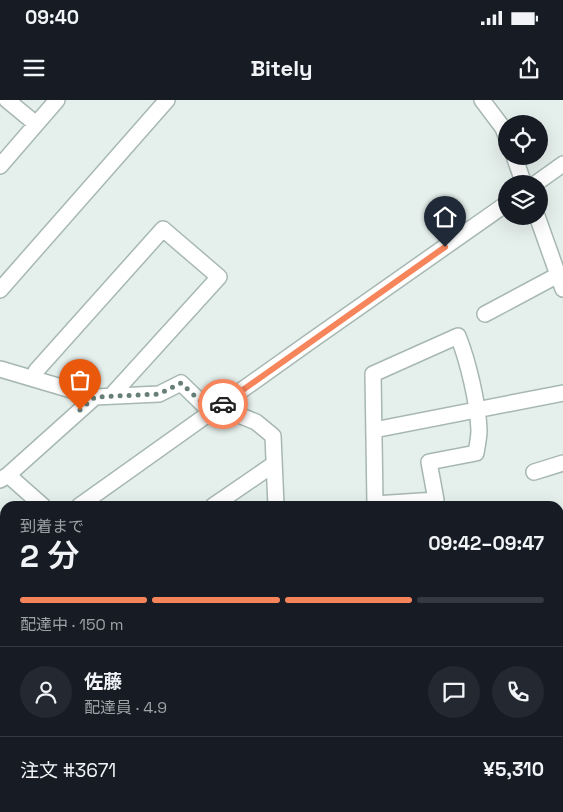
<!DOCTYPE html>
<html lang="ja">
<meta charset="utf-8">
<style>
:root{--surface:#171b24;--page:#242831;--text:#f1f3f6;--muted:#9ea1a6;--line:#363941;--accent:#f6855c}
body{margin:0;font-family:"Space Grotesk","Noto Sans JP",sans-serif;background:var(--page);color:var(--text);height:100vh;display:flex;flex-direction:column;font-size:19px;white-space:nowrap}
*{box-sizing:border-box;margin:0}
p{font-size:16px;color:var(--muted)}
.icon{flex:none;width:28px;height:28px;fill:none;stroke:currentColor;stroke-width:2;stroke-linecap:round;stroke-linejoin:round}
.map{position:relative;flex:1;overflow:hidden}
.sheet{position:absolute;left:0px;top:401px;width:564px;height:311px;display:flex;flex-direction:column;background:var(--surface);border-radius:15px 15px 0 0;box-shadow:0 5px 20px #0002}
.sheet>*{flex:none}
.tools{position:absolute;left:498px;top:15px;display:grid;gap:10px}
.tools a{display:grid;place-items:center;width:50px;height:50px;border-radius:50%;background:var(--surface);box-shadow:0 5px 20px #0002;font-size:25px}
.pin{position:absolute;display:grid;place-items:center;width:42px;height:42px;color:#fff;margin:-51px -21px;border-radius:50% 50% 50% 0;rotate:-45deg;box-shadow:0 0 5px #0007}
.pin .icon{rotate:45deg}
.courier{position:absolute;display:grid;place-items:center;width:50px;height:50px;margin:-25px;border:4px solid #f6855c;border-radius:50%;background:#fff;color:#222;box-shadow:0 1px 6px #0007}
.headline em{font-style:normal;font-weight:600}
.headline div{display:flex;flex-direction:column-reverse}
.headline{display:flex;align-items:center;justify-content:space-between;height:85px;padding:0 20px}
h1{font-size:32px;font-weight:600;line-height:38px}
.bar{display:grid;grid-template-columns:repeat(4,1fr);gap:8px 5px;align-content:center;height:60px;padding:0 20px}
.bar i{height:6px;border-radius:4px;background:var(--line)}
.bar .on{background:var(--accent)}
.bar p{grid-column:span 4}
.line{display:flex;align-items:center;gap:12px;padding:0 20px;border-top:1px solid var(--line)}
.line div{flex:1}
.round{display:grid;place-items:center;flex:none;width:52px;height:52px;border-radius:26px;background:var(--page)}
.status{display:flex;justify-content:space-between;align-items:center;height:35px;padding:0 25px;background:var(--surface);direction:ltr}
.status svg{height:14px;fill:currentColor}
header{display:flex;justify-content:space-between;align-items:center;height:65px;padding:0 20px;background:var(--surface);font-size:22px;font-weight:600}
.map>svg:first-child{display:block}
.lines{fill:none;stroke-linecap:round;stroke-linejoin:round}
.minor-casing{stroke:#a7b8b2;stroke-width:18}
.minor{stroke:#fff;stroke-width:15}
.rail-casing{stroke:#5e7d75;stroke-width:5.5}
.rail{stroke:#f6fbf9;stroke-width:4;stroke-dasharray:11;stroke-linecap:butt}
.done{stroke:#677f78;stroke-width:5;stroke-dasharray:0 9}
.route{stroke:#f6855c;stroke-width:6}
</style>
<div class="status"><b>09:40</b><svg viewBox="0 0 49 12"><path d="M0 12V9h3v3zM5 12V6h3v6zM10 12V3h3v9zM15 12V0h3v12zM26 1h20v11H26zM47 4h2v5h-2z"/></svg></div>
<header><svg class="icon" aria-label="menu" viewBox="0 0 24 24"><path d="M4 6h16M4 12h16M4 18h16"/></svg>Bitely<svg class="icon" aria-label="share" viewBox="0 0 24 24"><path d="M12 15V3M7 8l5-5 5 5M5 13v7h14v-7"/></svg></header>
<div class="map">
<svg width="563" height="712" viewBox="0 0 563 712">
<rect width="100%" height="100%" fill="#e5efeb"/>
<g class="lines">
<g class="minor-casing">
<path id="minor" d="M7 0 36 24
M482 0 503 28 506 36
M514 56 524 84
M0 66 57 0
M535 84 563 64
M537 116 563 189
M0 190 167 0
M485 214 558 175
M458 236C468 261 478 303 479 330 479 338 477 346 476 353L429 362 436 400 375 404 373 274Z
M0 269 95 297 159 294 181 283 211 312
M36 271 163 129 219 177 111 296
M219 307 256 322 273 336 276 406
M374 330 563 293
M534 372 563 363
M8 375 43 406
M0 380 8 375 95 297
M79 406 308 243 506 104
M213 406 274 364
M0 458 5 456
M559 508H563
M0 544 5 545
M0 636 5 632
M0 650 5 654
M0 687 5 691
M28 708 35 712
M79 708 85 712
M188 708 189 712
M255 708 256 712
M522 708V712
M467 712V708"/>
</g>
<use href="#minor" class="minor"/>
<g class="rail-casing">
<path id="rail" d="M0 674 5 677
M47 708 54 712
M58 708 65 712"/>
</g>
<use href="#rail" class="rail"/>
</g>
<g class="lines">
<path class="done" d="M80 310 95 297 159 294 181 283 212 312 223 304"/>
<path class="route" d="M223 304 445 147"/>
</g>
</svg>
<div class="tools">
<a><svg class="icon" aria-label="locate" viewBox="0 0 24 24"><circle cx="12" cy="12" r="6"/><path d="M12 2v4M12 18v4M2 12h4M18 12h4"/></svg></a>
<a><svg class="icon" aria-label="layers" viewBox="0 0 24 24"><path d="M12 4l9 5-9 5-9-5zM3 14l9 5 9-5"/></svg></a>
</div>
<div class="pin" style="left:80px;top:310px;background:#ea580c"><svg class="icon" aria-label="bag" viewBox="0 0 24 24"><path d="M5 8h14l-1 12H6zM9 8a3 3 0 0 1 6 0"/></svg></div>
<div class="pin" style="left:445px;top:147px;background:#1f2937"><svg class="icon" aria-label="home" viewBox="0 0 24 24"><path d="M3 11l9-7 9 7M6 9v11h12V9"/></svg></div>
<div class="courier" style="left:223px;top:304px"><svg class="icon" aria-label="car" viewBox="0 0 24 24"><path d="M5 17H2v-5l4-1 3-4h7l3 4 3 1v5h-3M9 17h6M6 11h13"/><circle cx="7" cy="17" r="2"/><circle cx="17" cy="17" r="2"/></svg></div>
<section class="sheet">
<div class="headline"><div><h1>2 分</h1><p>到着まで</p></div><em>09:42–09:47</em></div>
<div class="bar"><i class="on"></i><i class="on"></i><i class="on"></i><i></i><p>配達中 · 150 m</p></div>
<div class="line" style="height:90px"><a class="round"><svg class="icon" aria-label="person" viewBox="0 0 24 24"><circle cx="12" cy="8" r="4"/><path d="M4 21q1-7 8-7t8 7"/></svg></a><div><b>佐藤</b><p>配達員 · 4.9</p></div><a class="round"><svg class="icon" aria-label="chat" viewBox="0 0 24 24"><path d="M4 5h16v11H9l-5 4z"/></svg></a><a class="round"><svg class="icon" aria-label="phone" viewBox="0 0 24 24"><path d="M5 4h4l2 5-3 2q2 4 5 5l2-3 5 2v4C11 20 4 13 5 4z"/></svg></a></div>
<div class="line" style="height:65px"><div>注文 #3671</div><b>¥5,310</b></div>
</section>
</div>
